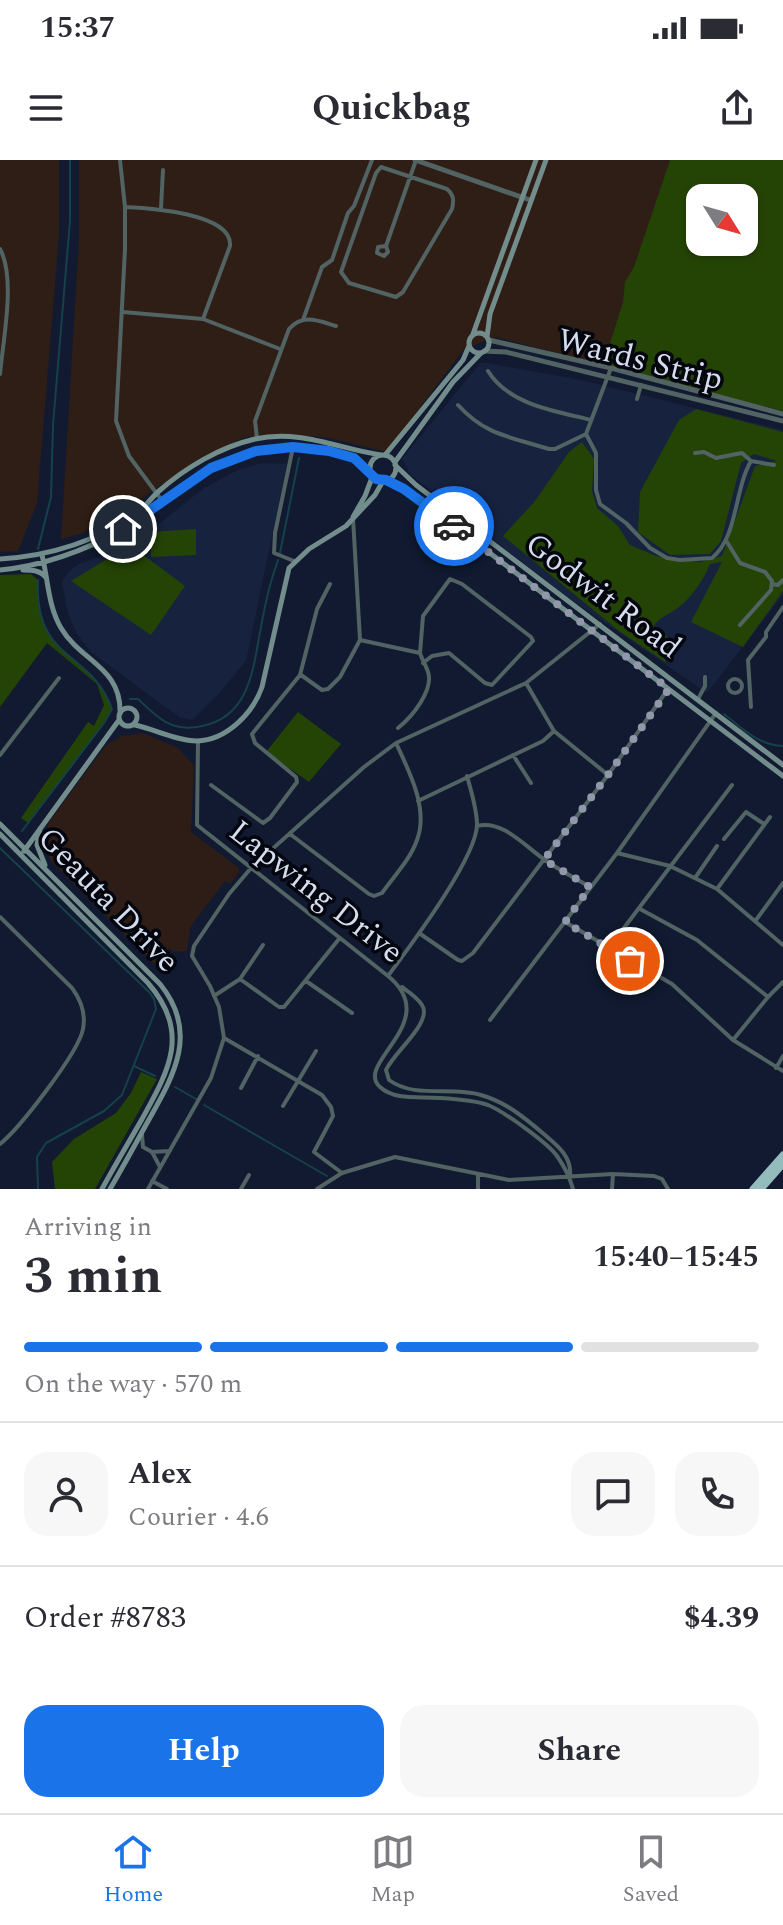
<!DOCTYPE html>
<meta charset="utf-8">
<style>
:root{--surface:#fff;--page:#f7f7f7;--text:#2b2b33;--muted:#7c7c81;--line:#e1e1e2;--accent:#1a73e8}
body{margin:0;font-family:Spectral,serif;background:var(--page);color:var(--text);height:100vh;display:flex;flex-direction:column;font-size:30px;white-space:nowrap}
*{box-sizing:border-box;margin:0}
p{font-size:26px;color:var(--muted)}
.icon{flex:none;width:44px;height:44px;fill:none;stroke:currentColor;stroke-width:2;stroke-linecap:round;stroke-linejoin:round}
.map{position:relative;height:1029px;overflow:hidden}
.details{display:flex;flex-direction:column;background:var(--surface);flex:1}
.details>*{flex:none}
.needle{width:52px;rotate:127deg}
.buttons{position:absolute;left:686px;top:24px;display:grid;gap:16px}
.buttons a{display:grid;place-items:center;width:72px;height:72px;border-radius:16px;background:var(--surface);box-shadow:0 2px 6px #0004;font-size:40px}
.pin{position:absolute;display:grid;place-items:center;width:68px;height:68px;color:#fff;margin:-34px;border:4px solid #fff;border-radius:50%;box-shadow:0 2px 8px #0007}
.courier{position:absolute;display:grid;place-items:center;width:80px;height:80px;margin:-40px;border:6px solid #1a73e8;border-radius:50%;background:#fff;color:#222;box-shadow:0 2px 10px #0007}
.summary em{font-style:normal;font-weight:700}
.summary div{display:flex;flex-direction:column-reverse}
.summary{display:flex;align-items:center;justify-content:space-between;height:136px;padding:0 24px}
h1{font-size:52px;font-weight:700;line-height:60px}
.bar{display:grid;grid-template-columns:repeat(4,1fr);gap:12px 8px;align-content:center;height:96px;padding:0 24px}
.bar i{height:10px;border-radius:6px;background:var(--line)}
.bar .on{background:var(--accent)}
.bar p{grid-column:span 4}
.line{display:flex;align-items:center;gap:20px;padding:0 24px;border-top:2px solid var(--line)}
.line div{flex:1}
.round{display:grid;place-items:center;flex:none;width:84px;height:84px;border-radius:24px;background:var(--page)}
.action{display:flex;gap:16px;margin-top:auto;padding:16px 24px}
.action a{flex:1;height:92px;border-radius:24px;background:var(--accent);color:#fff;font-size:32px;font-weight:700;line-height:92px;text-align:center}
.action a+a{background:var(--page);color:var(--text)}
.status{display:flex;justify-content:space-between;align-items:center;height:56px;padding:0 40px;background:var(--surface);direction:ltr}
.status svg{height:22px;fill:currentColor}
header{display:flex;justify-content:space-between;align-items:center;height:104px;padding:0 24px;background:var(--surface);font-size:36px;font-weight:700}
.tab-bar{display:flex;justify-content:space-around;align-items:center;height:112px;border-top:2px solid var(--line);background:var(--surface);font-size:22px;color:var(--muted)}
.tab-bar a{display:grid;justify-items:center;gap:4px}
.tab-bar .on{color:var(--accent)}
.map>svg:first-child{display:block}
.commercial{fill:#2e1d17}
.industrial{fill:#2e1e15}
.built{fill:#17223f}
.green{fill:#244405;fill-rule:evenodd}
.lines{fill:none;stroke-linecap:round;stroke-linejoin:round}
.stream{stroke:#16404a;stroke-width:2}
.minor{stroke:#526363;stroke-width:4}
.tertiary{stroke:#526363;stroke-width:5}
.secondary{stroke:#728d8c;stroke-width:5}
.trunk{stroke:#95bcbc;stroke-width:7}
.done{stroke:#9098aa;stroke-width:8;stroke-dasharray:0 14.4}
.route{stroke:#1a73e8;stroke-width:10}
.labels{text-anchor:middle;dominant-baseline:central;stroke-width:7;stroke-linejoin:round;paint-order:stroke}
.street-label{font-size:32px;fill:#d5dceb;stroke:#03060e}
</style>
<div class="status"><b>15:37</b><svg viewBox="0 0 49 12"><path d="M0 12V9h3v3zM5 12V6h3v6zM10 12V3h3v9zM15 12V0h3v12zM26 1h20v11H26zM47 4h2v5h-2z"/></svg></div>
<header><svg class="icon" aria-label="menu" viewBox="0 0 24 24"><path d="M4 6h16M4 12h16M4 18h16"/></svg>Quickbag<svg class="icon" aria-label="share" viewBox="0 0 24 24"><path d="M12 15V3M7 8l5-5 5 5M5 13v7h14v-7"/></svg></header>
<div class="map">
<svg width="783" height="1029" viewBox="0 0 783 1029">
<rect width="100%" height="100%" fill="#111a30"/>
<path class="commercial" d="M143 573 178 588 194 606 191 672 239 708V712L230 724 225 721 190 767 187 791 173 792 169 788 154 804 50 700 45 678 49 662 106 585 122 576Z"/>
<path class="industrial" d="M0 0H59V76L37 343 18 391 0 392Z
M79 0H670L603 205 495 177 464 189 387 292 324 277 286 275 245 277 197 300 134 344 80 374 61 379 79 79Z"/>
<path class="built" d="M481 202 581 220 783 270 781 434 783 432V435L707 533 560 432 410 314 402 299Z
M262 303 287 304 246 501 220 532 192 560 179 557 91 492 77 474 68 454 62 422 68 412 79 404 105 395 135 380 160 363 204 328 238 310Z"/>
<path class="green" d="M670 0H783V251L603 205 623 142 625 122 634 107ZM700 38H744V82H700Z
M696 249 783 272V431L743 487 691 462 722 402 710 404C704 419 692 437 679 447 669 455 660 456 653 467L675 482 665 502 619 471 503 376 535 341 569 292 582 282 594 299 592 331 597 348 618 366 630 385 656 396 700 402 722 396 755 306 777 301 754 294 741 303 721 381 710 394 670 395 638 372 640 332 679 260Z
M196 369V395L151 397V372Z
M130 385 185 426 151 475 71 421Z
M31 414 38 420C34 503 91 489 112 549L104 563 28 663 21 658 88 562 94 566 104 545 97 524 47 483 0 547V415Z
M298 552 341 584 309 622 266 592Z
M141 912 157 919 95 1029H55L52 1002 74 979 116 953 131 933Z"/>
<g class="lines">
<path class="stream" d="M38 389 51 337 53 265 70 61V0
M280 393 299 298
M130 539H138C158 558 172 573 202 566 251 556 253 507 261 467 265 444 270 422 278 400
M724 554C743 569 758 585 783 586
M22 671 104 563 112 549C91 489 34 503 38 420
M0 688 150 833 154 839 156 849 122 935 104 951 46 983 37 997 38 1029
M134 906 155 916
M175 927 196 939
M204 945 327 1016"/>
<path class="minor" d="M120 0 125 47V89L116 261 129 296 163 342
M381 7 447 29C454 35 454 40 452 49L403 132 396 137 349 123 341 112 376 13Z
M125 47C148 48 233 53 230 86L203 159
M161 48 163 10
M386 86 378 87 377 93 384 96 388 92 386 86 416 0
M0 89C16 118 3 180 0 214
M123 152 203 159 280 189
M303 160 322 107 332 100 348 53 354 46 372 0
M611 208 586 274 596 293V330L600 344 626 363 650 388 667 398 680 400 712 398C738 377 734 330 751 301L774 305
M488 211C509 245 555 251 591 260
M637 239 641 225
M458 245C486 276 512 277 549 289H555L586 274
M257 278 255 261 289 169C303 153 319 161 336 166
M293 287 275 373 274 393 294 401
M695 293 704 292 716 298 742 293 751 301
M727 382 740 403 765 412 772 421 771 430 740 465
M772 424 778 425 783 420
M360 480 420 493C422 500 426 505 428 512 434 530 412 557 398 568
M420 493 423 456 450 419 462 424 531 477 533 481 492 525 485 523 449 493 432 496 423 503
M301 515 322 530 328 529 340 517 360 480 353 358
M728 526a7 7 0 1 1 14 0a7 7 0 1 1-14 0Z
M526 523 554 571 608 615
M698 539 705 526V517
M751 547 748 500 766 477V472L783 447
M198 581 197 665 388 816C444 862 353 903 380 927 395 941 421 936 439 938 455 939 473 940 488 945 503 951 548 983 557 996 564 1006 570 1018 573 1029
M0 595 59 518
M513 595 531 623
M211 625 263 663 270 658 297 622 296 617 255 583 252 574 300 515 317 449 330 424
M418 641 543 581 554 571
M477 666C502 659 526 687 545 700 559 710 575 718 590 727
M290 674 369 734 374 736 382 733C394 716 410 700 417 680 429 649 409 611 396 583
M724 679 746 652 764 664
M617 693 670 706 717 729 783 785
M695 718 717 686
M717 729 770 657
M640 749 697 780 768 837
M0 757 72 828C81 840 86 853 83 869 79 892 19 969 0 984
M756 760 783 723
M565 762 672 824 733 880 783 911
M419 773 458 800 462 801 473 793 608 615 668 529
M608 789 732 625
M388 816C410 786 476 699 477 665 477 649 471 631 467 616
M240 819 279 847H284L339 779
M306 821 352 853
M402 827C409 832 418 838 422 845 433 862 394 892 386 910L389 920C415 939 451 926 481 935 506 942 525 958 545 975 558 986 572 997 570 1016
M214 836 240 819 263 785
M490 860 617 693 716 553
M224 878 322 935 331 947 333 956 314 992 342 1013
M733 880 768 837 783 822
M776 908 783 896
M241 928 258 896
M283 946 316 891
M142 975 143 987 152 992 160 1007
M152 992 169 991
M152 1021 167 1029
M148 1029 211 918 224 878 219 847 210 826 192 796 194 786 229 734 251 708 364 607 396 583 526 523 600 464
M241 1029 249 1015
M317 1029 342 1013 395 997 509 1020 613 1014 654 1016 662 1019 668 1029
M478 1029V1015
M612 1029 613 1014"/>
<path class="tertiary" d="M415 0 530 40
M489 180 611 208 783 254
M484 191 506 192 783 261"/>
<path class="secondary" d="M469 183a10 10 0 1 1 20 0a10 10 0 1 1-20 0Z
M473 174 536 0
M487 177 490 154 546 0
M385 295 463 200 469 186
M370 308a13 13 0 1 1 26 0a13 13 0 1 1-26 0Z
M395 302 453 222 481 193
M395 305 416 325 783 605
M386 320 420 340 783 616
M353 357 365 336 373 315
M42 395C48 419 48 446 61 468 81 502 122 507 120 554
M0 399C49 396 97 381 137 353 146 346 151 338 159 331 185 308 220 287 255 279 300 269 339 289 381 295
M0 410C43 406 88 389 126 368 193 329 222 280 311 288 335 291 353 296 371 312
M23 410C31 410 41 410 46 418
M119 557a9 9 0 1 1 18 0a9 9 0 1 1-18 0Z
M135 565C154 569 177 581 197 581 227 580 253 553 262 527L289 408 309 389 346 366 375 335 383 321
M0 664 160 824C200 873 173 917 147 963 135 985 123 1007 110 1029
M40 669 37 685 45 705
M0 674 148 823C191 872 169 910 142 959 129 982 115 1005 102 1029
M24 691 119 560"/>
<path class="trunk" d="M753 1029 783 995
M761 1029 783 1004"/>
</g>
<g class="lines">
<path class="done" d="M454 366 669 529 608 615 544 700 590 727 565 762 630 801"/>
<path class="route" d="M123 369 211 308 256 291 293 287 329 291 354 298 376 319 386 320 404 329 454 366"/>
</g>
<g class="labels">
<g class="street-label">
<text transform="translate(640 200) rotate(14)">Wards Strip</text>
<text transform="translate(603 436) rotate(37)">Godwit Road</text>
<text transform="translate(316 732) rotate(38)">Lapwing Drive</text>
<text transform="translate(108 740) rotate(46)">Geauta Drive</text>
</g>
</g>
</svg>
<div class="buttons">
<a><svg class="needle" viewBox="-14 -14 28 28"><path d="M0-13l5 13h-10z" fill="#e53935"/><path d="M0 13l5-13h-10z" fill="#7c7c81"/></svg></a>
</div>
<div class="pin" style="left:630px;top:801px;background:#ea580c"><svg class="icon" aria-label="bag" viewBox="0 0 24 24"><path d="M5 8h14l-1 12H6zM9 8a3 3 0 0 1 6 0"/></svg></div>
<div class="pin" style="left:123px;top:369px;background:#1f2937"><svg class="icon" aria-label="home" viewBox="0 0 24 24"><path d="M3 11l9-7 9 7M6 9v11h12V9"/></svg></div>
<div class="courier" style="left:454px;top:366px"><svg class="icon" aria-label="car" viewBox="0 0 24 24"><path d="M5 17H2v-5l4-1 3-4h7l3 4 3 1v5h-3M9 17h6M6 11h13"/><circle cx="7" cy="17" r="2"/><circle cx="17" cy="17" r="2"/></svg></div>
</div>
<section class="details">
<div class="summary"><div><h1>3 min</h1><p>Arriving in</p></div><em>15:40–15:45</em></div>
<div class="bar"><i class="on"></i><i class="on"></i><i class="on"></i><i></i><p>On the way · 570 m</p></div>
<div class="line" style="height:144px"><a class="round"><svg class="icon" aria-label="person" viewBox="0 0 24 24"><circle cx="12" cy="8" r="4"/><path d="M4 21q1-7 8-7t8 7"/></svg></a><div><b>Alex</b><p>Courier · 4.6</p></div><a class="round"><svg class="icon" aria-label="chat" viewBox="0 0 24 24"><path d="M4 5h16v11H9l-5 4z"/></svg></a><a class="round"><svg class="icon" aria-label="phone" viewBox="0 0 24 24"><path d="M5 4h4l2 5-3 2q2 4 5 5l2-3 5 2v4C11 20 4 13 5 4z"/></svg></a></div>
<div class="line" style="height:104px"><div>Order #8783</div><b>$4.39</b></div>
<div class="action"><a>Help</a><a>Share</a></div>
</section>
<nav class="tab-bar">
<a class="on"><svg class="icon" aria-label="home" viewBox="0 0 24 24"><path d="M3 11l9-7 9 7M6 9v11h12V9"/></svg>Home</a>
<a><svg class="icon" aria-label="map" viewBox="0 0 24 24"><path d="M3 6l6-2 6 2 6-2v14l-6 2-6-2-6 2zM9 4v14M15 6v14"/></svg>Map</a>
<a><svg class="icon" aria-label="saved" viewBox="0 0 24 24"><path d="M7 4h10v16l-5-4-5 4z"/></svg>Saved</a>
</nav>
